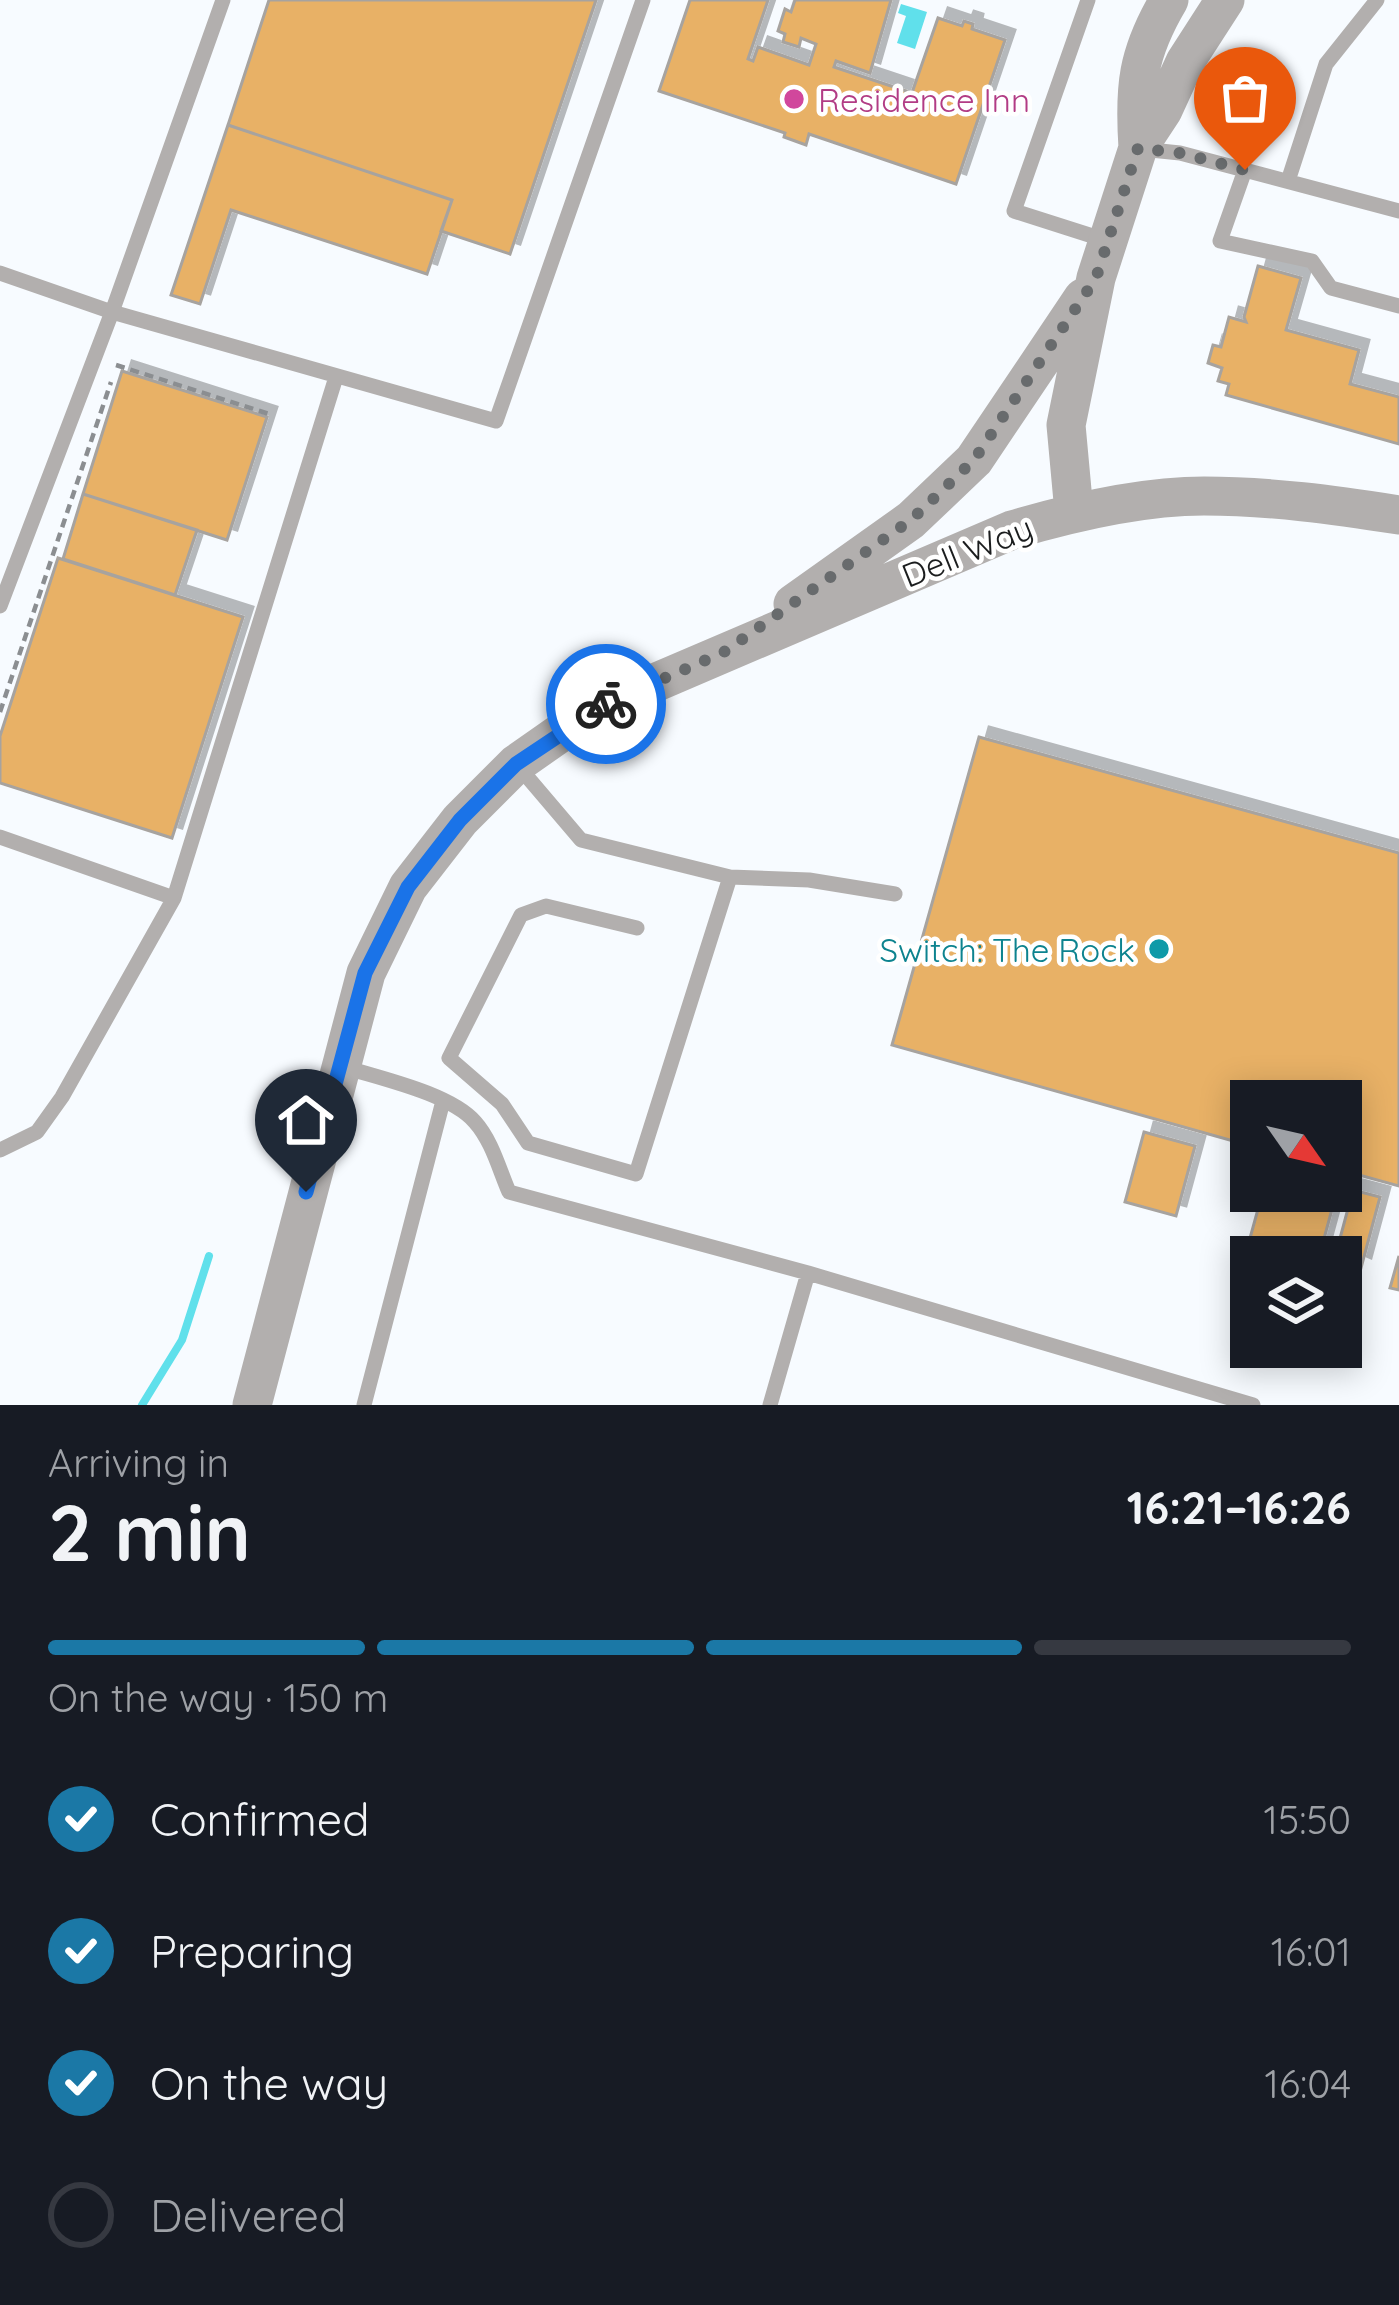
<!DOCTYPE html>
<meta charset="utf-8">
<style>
:root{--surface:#171b24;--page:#242831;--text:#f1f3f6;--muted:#9ea1a6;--line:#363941;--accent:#1b78a6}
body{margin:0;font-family:Quicksand,sans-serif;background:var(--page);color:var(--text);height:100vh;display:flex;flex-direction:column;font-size:45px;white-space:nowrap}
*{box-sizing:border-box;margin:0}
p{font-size:39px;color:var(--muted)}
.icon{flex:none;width:66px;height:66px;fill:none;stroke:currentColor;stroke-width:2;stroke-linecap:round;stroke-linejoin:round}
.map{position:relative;height:1405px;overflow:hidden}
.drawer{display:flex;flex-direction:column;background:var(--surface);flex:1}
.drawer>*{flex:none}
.needle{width:78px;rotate:124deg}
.buttons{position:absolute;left:1230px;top:1080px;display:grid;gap:24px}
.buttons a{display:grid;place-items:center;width:132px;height:132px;border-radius:0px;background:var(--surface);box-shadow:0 6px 30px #0003;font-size:60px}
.pin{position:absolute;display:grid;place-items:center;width:102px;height:102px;color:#fff;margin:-123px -51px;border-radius:50% 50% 50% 0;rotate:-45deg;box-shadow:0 0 12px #0007}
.pin .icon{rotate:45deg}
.courier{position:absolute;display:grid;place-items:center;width:120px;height:120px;margin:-60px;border:9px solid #1a73e8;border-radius:50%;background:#fff;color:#222;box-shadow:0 3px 15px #0007}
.summary em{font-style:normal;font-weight:700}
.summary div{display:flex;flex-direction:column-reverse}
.summary{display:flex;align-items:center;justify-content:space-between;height:204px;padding:0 48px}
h1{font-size:78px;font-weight:700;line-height:90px}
.bar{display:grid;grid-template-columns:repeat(4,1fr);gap:18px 12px;align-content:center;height:144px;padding:0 48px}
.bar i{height:15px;border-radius:9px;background:var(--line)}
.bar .current{background:var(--accent)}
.bar p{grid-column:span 4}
ol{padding:0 48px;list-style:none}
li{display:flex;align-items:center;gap:36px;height:132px}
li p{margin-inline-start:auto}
li .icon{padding:12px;border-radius:50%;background:var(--accent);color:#fff;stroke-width:4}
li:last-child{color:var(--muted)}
li i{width:66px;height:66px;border:6px solid var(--line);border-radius:50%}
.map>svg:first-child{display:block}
.water{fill:#60e0eb}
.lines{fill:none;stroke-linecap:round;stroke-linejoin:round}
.stream{stroke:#60e0eb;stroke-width:8}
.building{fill:#e8b166;stroke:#a7a39f;stroke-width:3;filter:url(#shadow)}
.path{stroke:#8b8e91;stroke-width:4.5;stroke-dasharray:9 6;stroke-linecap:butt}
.service{stroke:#b2afae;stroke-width:15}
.tertiary{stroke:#b2afae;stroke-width:39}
.done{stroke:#686b6d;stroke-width:12;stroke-dasharray:0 21.6}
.route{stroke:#1a73e8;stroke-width:15}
.hotel-dot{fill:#d1479c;stroke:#fff;stroke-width:4.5}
.culture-dot{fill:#0f9aa8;stroke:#fff;stroke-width:4.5}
.labels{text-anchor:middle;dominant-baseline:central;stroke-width:9;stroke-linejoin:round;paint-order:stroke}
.hotel-label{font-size:33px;fill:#b23c85;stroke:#fff;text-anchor:start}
.street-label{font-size:33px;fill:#1b1d1e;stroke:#fff}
.culture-label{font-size:33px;fill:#0d838f;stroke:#fff;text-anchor:end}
</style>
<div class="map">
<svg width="1399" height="1405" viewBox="0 0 1399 1405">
<defs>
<filter id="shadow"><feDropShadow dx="10" dy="-10" stdDeviation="0" flood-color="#0004"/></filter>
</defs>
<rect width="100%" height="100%" fill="#f7fbff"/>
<path class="water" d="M901 4 927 12 915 49 897 43 906 16 898 13Z"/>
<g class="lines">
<path class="stream" d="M142 1405 182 1340 209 1256"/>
</g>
<path class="building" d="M269 0H596L510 254 441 231 452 200 228 125Z
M690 0H768L748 59 753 61 758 47 809 65 816 44 801 38 799 47 783 42 785 34 778 31 785 9 791 12 795 0H891L870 73 836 61 834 67 906 91 901 108 906 110 938 18 962 26 964 21 973 24 972 29 1005 40 956 184 809 134 806 145 784 137 785 133 659 91Z
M228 125 452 200 427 274 231 210 200 304 171 295Z
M1258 266 1301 278 1286 330 1359 350 1350 384 1399 397V444L1226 395 1229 384 1218 381 1222 368 1208 363 1213 345 1221 347 1229 317 1246 322 1244 317Z
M122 371 267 417 227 540 83 494Z
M83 494 197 530 175 595 63 559Z
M58 558 243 617 172 838 0 783V736Z
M979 737 1399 853V1186L1341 1170V1101H1251V1146L892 1045Z
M1144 1132 1195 1146 1176 1216 1125 1202Z
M1353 1190 1380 1197 1361 1268 1335 1257Z
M1263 1191H1337L1319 1257H1275L1247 1249Z
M1399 1256V1290L1390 1288Z"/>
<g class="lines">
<path class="path" d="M116 365 269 414
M0 712 111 382"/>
<path class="service" d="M1088 0 1014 211 1105 240
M1141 149 1180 153 1399 211
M1245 170 1220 241 1312 261 1331 288 1399 306
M1288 181 1326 64 1377 0
M0 273 112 312 496 421 643 0
M0 606 112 312 223 0
M518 766 581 840 730 877 636 1174 528 1143 502 1104 449 1058 521 915 546 906 637 928
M0 837 174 898
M730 877 809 880 895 894
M341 1066C378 1078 450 1093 475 1122 492 1141 499 1169 509 1192L808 1273 1253 1405
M0 1150 37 1132 62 1097 174 898 336 377
M364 1405 443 1101
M770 1405 808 1273"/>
<path class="tertiary" d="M1138 148C1134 87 1137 54 1169 0
M1074 512 1066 425 1096 278 1138 148 1163 110 1185 62 1225 0
M793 604 911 520 974 460 1083 298
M252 1405 366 973 408 887 460 820 516 764 596 708 1012 530C1073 512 1141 496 1204 496 1270 496 1335 505 1399 515"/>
</g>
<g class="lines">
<path class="done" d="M606 704 724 652 911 520 974 460 1096 278 1138 148 1180 153 1245 170"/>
<path class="route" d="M306 1192 365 973 408 887 460 820 516 764 606 704"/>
</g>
<circle class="hotel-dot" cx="794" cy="99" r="12"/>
<circle class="culture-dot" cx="1159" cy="949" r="12"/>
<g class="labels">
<g class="hotel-label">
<text x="818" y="99">Residence Inn</text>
</g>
<g class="street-label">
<text transform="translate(967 551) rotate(-22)">Dell Way</text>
</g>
<g class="culture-label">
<text x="1135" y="949">Switch: The Rock</text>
</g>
</g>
</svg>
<div class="buttons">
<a><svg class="needle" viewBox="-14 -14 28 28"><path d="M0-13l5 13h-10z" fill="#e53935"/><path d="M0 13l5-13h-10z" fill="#9ea1a6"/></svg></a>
<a><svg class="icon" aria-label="layers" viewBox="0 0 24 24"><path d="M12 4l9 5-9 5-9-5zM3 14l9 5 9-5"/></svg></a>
</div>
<div class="pin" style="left:1245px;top:170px;background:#ea580c"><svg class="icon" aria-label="bag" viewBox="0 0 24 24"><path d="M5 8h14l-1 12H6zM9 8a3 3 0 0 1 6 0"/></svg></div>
<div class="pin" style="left:306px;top:1192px;background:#1f2937"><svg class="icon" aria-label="home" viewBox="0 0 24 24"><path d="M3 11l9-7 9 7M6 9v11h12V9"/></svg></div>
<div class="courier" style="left:606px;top:704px"><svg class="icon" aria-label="bike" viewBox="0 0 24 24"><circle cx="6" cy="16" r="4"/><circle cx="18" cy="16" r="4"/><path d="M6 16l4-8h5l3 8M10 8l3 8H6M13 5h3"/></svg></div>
</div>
<section class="drawer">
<div class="summary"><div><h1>2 min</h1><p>Arriving in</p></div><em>16:21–16:26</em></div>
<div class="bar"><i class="current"></i><i class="current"></i><i class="current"></i><i></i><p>On the way · 150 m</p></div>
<ol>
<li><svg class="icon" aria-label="check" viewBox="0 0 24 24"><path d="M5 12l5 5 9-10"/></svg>Confirmed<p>15:50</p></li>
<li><svg class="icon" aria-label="check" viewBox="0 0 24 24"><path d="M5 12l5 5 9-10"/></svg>Preparing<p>16:01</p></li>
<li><svg class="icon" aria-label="check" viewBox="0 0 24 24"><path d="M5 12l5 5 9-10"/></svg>On the way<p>16:04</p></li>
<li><i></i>Delivered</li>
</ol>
</section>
